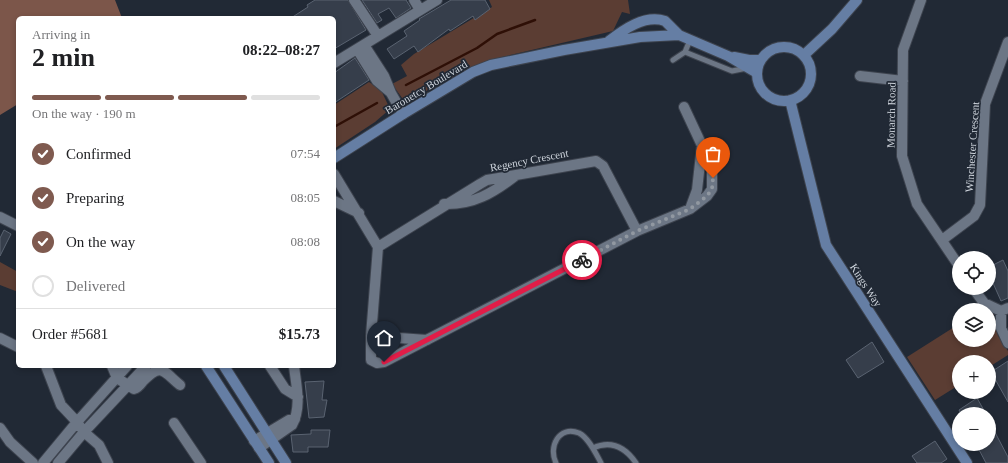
<!DOCTYPE html>
<meta charset="utf-8">
<style>
:root{--surface:#fff;--page:#f6f6f6;--text:#202124;--muted:#757577;--line:#e0e0e0;--accent:#7f5a4f}
body{margin:0;font-family:Georgia,serif;background:var(--page);color:var(--text);height:100vh;display:flex;flex-direction:column;font-size:15px;white-space:nowrap}
*{box-sizing:border-box;margin:0}
p{font-size:13px;color:var(--muted)}
.icon{flex:none;width:22px;height:22px;fill:none;stroke:currentColor;stroke-width:2;stroke-linecap:round;stroke-linejoin:round}
.map{position:relative;flex:1;overflow:hidden}
.panel{position:absolute;left:16px;top:16px;width:320px;height:352px;display:flex;flex-direction:column;background:var(--surface);border-radius:6px;box-shadow:0 2px 6px #0003}
.panel>*{flex:none}
.controls{position:absolute;left:952px;top:251px;display:grid;gap:8px}
.controls a{display:grid;place-items:center;width:44px;height:44px;border-radius:50%;background:var(--surface);box-shadow:0 2px 6px #0003;font-size:20px}
.pin{position:absolute;display:grid;place-items:center;width:34px;height:34px;color:#fff;margin:-41px -17px;border-radius:50% 50% 50% 0;rotate:-45deg;box-shadow:0 0 4px #0007}
.pin .icon{rotate:45deg}
.courier{position:absolute;display:grid;place-items:center;width:40px;height:40px;margin:-20px;border:3px solid #e11d48;border-radius:50%;background:#fff;color:#222;box-shadow:0 1px 5px #0007}
.overview em{font-style:normal;font-weight:700}
.overview div{display:flex;flex-direction:column-reverse}
.overview{display:flex;align-items:center;justify-content:space-between;height:68px;padding:0 16px}
h1{font-size:26px;font-weight:700;line-height:30px}
.bar{display:grid;grid-template-columns:repeat(4,1fr);gap:6px 4px;align-content:center;height:48px;padding:0 16px}
.bar i{height:5px;border-radius:3px;background:var(--line)}
.bar .current{background:var(--accent)}
.bar p{grid-column:span 4}
.line{display:flex;align-items:center;gap:10px;padding:0 16px;border-top:1px solid var(--line)}
.line div{flex:1}
ol{padding:0 16px;list-style:none}
li{display:flex;align-items:center;gap:12px;height:44px}
li p{margin-inline-start:auto}
li .icon{padding:4px;border-radius:50%;background:var(--accent);color:#fff;stroke-width:4}
li:last-child{color:var(--muted)}
li i{width:22px;height:22px;border:2px solid var(--line);border-radius:50%}
.map>svg:first-child{display:block}
.green{fill:#5b3d33}
.forest{fill:#7c564a}
.lines{fill:none;stroke-linecap:round;stroke-linejoin:round}
.stream{stroke:#2e0f06;stroke-width:2.5}
.building{fill:#363e4b;stroke:#5a6371}
.lane-casing{stroke:#3d434e;stroke-width:7}
.street-casing{stroke:#3d434e;stroke-width:12}
.secondary-casing{stroke:#3d434e;stroke-width:12}
.lane{stroke:#6c7685;stroke-width:5}
.street{stroke:#6c7685;stroke-width:10}
.secondary{stroke:#657ea4;stroke-width:10}
.done{stroke:#9198a1;stroke-width:4;stroke-dasharray:0 7.2}
.route{stroke:#e11d48;stroke-width:5}
.labels{text-anchor:middle;dominant-baseline:central;stroke-width:3.5;stroke-linejoin:round;paint-order:stroke}
.street-label{font-size:11px;fill:#cdd3db;stroke:#212935}
</style>
<div class="map">
<svg width="1008" height="463" viewBox="0 0 1008 463">
<rect width="100%" height="100%" fill="#212935"/>
<path class="green" d="M489 0H628L630 14 622 12 613 31 502 57 474 66 405 102 392 84 407 76 401 65 414 54 492 7Z
M369 82 381 90 390 109 375 122 334 149V105Z
M0 262 18 272V292L0 285Z
M989 311 993 312 998 336 1008 351V355L989 367V362H959V385L935 400 907 357 959 324V340H989Z"/>
<path class="forest" d="M0 0H115L122 18H18V104L0 115Z"/>
<g class="lines">
<path class="stream" d="M406 85 477 48 497 34 535 20
M334 127 377 103"/>
</g>
<path class="building" d="M315 0H348L366 30 334 49V18H291L308 7 307 5Z
M362 0H406L411 8 396 18 389 8 378 14 382 20 377 23Z
M451 0H485L490 9 475 20 473 16 450 31 449 29 418 52 414 46 394 59 387 49 407 36 404 31 420 20 419 19Z
M355 58 369 80 334 103V73Z
M4 230 11 234 0 256V238Z
M1003 260 1008 271V298L1001 301 989 274V267Z
M872 342 884 362 858 378 846 360Z
M1008 361V402L991 372Z
M324 381 322 400H327L324 417 309 418 305 382Z
M977 398 986 414H961L959 410Z
M989 421 1008 457V463H986L976 444H989Z
M311 430H330L328 447H308V452H293L291 435 311 434Z
M935 441 947 459 941 463H917L912 456Z"/>
<g class="lines">
<g class="lane-casing">
<path id="lane" d="M685 52 732 71 747 68
M673 60 685 52 690 40
M593 448C611 440 625 447 636 463
M556 463C548 447 559 425 579 433 589 438 596 454 601 463"/>
</g>
<g class="street-casing">
<path id="street" d="M354 0 378 36
M414 0 420 10
M921 0 903 50 902 156 917 204 959 266
M364 45 384 76 391 93 403 114
M357 49 377 81 390 92
M334 63 437 0
M860 76 903 81
M334 174 378 247
M334 201 359 213
M444 204C473 205 493 193 515 176
M690 209 697 190 702 145
M0 217 18 226
M637 231 603 166 596 161 487 180 480 184 378 247 371 336V360L377 363 384 362 637 231 690 209 707 196 712 189V167L684 107
M942 240 974 216 980 205 985 104 1008 42
M973 288 984 303 1001 311 1008 308
M1001 311V328L1008 343
M371 336 427 340
M0 338 18 347
M46 366 61 405 77 422 84 432 99 445 108 463
M112 366 117 378 134 389C138 388 140 385 143 381 162 362 163 371 180 385
M270 366 285 389 298 397
M174 423 201 463
M0 428 10 442 33 463
M254 441 289 420 295 419
M259 448 292 425C302 407 296 385 294 366
M43 463 77 422 127 366
M58 463 84 432 146 366"/>
</g>
<g class="secondary-casing">
<path id="secondary" d="M609 41C623 30 645 14 665 21L679 35
M757 74a27 27 0 1 1 54 0a27 27 0 1 1-54 0Z
M804 55 832 29 857 0
M734 57 749 60H761
M790 100 826 245 967 463
M334 158 403 114 473 72 491 65 564 50 640 37 679 35 728 56 757 73
M206 366 269 463
M224 366 286 463"/>
</g>
<use href="#lane" class="lane"/>
<use href="#street" class="street"/>
<use href="#secondary" class="secondary"/>
</g>
<g class="lines">
<path class="done" d="M582 260 637 231 690 209 707 196 712 189 713 178"/>
<path class="route" d="M384 362 582 260"/>
</g>
<g class="labels">
<g class="street-label">
<text transform="translate(426 87) rotate(-31)">Baronetcy Boulevard</text>
<text transform="translate(891 115) rotate(-89)">Monarch Road</text>
<text transform="translate(972 147) rotate(-86)">Winchester Crescent</text>
<text transform="translate(529 160) rotate(-11)">Regency Crescent</text>
<text transform="translate(866 285) rotate(57)">Kings Way</text>
</g>
</g>
</svg>
<div class="controls">
<a><svg class="icon" aria-label="locate" viewBox="0 0 24 24"><circle cx="12" cy="12" r="6"/><path d="M12 2v4M12 18v4M2 12h4M18 12h4"/></svg></a>
<a><svg class="icon" aria-label="layers" viewBox="0 0 24 24"><path d="M12 4l9 5-9 5-9-5zM3 14l9 5 9-5"/></svg></a>
<a>+</a>
<a>−</a>
</div>
<div class="pin" style="left:713px;top:178px;background:#ea580c"><svg class="icon" aria-label="bag" viewBox="0 0 24 24"><path d="M5 8h14l-1 12H6zM9 8a3 3 0 0 1 6 0"/></svg></div>
<div class="pin" style="left:384px;top:362px;background:#1f2937"><svg class="icon" aria-label="home" viewBox="0 0 24 24"><path d="M3 11l9-7 9 7M6 9v11h12V9"/></svg></div>
<div class="courier" style="left:582px;top:260px"><svg class="icon" aria-label="bike" viewBox="0 0 24 24"><circle cx="6" cy="16" r="4"/><circle cx="18" cy="16" r="4"/><path d="M6 16l4-8h5l3 8M10 8l3 8H6M13 5h3"/></svg></div>
<section class="panel">
<div class="overview"><div><h1>2 min</h1><p>Arriving in</p></div><em>08:22–08:27</em></div>
<div class="bar"><i class="current"></i><i class="current"></i><i class="current"></i><i></i><p>On the way · 190 m</p></div>
<ol>
<li><svg class="icon" aria-label="check" viewBox="0 0 24 24"><path d="M5 12l5 5 9-10"/></svg>Confirmed<p>07:54</p></li>
<li><svg class="icon" aria-label="check" viewBox="0 0 24 24"><path d="M5 12l5 5 9-10"/></svg>Preparing<p>08:05</p></li>
<li><svg class="icon" aria-label="check" viewBox="0 0 24 24"><path d="M5 12l5 5 9-10"/></svg>On the way<p>08:08</p></li>
<li><i></i>Delivered</li>
</ol>
<div class="line" style="height:52px"><div>Order #5681</div><b>$15.73</b></div>
</section>
</div>
